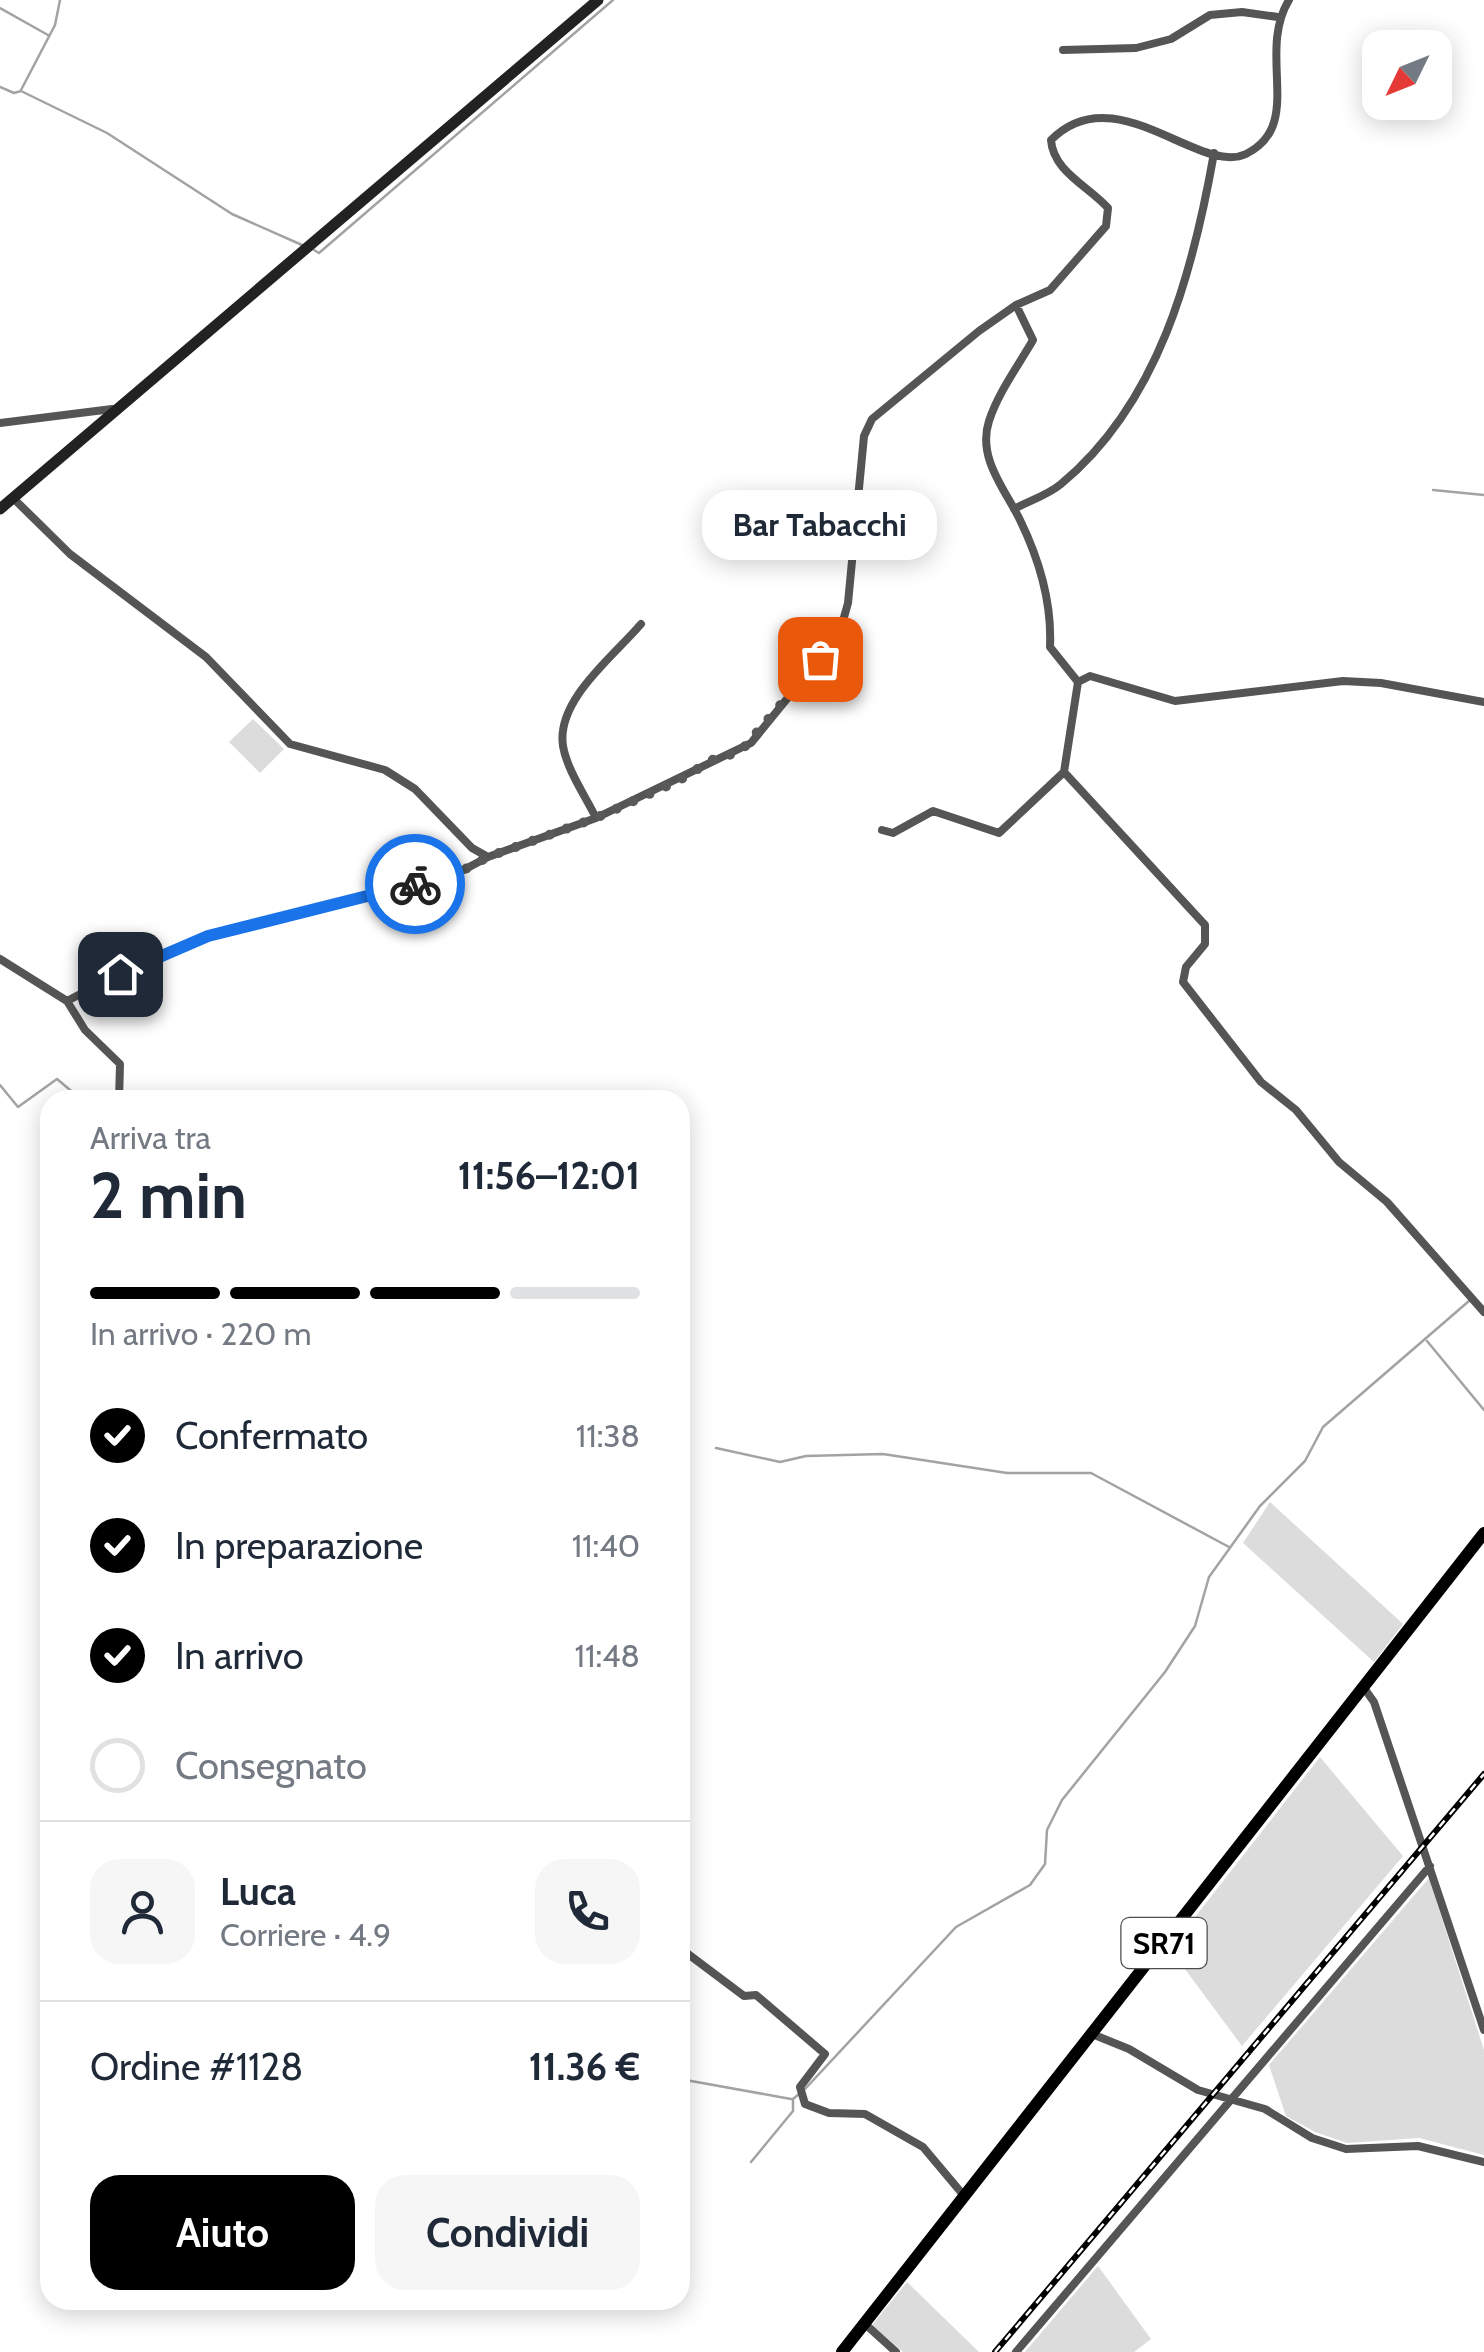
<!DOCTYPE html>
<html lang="it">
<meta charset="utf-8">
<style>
:root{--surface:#fff;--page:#f6f6f7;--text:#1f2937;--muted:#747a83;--line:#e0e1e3;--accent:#000}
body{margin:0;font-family:Cabin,sans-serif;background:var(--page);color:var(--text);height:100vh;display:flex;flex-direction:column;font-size:38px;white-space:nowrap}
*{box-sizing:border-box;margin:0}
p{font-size:32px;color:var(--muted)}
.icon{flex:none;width:55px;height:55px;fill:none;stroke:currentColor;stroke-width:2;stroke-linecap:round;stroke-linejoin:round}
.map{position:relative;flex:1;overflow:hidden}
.side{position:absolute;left:40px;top:1090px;width:650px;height:1220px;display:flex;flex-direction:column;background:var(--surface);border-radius:30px;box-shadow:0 5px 25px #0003}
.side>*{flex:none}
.needle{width:65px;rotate:227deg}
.buttons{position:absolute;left:1362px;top:30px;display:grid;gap:20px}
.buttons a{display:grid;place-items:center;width:90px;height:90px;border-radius:20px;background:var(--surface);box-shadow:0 5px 25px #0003;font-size:50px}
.pin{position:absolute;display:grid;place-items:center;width:85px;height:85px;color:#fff;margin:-42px;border-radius:20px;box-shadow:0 5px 15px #0006}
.courier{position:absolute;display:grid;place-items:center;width:100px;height:100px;margin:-50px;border:8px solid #1a73e8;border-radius:50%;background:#fff;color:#222;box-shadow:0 2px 12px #0007}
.bubble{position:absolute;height:70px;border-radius:30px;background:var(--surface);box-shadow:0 5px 25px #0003;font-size:32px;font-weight:800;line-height:70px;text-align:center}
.headline em{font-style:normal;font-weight:800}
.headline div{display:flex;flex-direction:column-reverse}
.headline{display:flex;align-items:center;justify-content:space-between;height:170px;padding:0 50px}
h1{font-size:65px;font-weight:800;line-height:75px}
.bar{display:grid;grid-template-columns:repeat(4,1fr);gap:15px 10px;align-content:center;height:120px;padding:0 50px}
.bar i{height:12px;border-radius:8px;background:var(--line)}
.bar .current{background:var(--accent)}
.bar p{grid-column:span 4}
.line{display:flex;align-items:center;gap:25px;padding:0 50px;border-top:2px solid var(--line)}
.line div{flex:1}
.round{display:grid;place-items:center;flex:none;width:105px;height:105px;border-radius:30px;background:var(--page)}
ol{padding:0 50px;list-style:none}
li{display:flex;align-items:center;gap:30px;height:110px}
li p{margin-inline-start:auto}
li .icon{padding:10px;border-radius:50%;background:var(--accent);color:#fff;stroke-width:4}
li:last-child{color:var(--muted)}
li i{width:55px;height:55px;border:5px solid var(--line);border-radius:50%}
.action{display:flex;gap:20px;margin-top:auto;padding:20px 50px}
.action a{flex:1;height:115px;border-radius:30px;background:var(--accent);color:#fff;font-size:40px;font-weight:800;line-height:115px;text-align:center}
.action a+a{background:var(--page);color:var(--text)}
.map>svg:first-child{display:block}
.green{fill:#dcdcdc}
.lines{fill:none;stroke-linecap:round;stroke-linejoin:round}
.stream{stroke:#a3a3a3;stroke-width:2.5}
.street{stroke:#555;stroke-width:8}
.secondary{stroke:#222;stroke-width:11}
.primary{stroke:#000;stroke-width:12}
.rail-casing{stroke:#000;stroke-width:6}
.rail{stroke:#fff;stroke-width:2.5;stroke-dasharray:8;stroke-linecap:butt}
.done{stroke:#595959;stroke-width:10;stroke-dasharray:0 18}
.route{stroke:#1a73e8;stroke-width:12}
.labels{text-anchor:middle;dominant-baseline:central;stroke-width:8;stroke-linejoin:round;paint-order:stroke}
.shield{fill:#fff;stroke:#4c4c4c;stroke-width:2.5}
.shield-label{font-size:30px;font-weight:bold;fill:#000}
</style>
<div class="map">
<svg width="1484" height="2352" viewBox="0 0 1484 2352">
<rect width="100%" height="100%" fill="#fff"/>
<path class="green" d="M253 719 284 749 260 773 229 742Z
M1270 1502 1403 1624 1374 1662 1243 1543Z
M1320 1757 1403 1856 1242 2046 1170 1949Z
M1429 1878 1484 2050V2155L1419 2138 1347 2143 1315 2132 1286 2116 1269 2065Z
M1098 2266 1151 2339 1134 2352H1025Z
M907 2282 979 2352H903L872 2325Z"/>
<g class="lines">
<path class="stream" d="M0 8 48 35
M0 87 14 93 21 91 107 133 232 214 302 245
M21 90 55 25 60 0
M314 250 319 253 613 0
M1433 490 1484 495
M0 1085 18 1107 57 1079 82 1100
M1427 1341 1484 1410
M716 1448 780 1462 806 1456 883 1454 1007 1473H1091L1229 1547
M680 2079 791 2099
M805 2089 956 1927 1030 1885 1045 1864 1047 1830 1062 1800 1165 1672 1195 1626 1209 1577 1260 1506 1305 1461 1323 1427 1469 1301
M751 2162 793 2111V2099L799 2094"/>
<path class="street" d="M1063 50 1136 48 1171 39 1210 15 1242 12 1278 17
M0 423 112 409
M13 498 70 554 206 657 290 744 385 770 415 789 472 848 488 857 596 818 751 743 839 635 848 603 864 436 872 419 979 331 1016 305 1050 290 1106 226 1108 208C1088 186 1053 171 1051 140 1115 75 1199 176 1246 154 1305 125 1256 54 1289 0
M1014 509C1029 501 1048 495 1061 484 1159 403 1193 272 1214 153
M1078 682 1090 676 1175 701 1343 681 1381 683 1484 702
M1064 772 1205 925V944L1186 967 1183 982 1261 1082 1296 1110 1339 1162 1387 1202 1484 1312
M596 818C586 797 567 770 563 746 556 700 613 657 641 624
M882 830 893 833 933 811 999 833 1064 772 1078 682 1050 647C1052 604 1039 559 1020 520 1005 489 977 458 989 421 998 393 1018 366 1033 340L1016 305
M0 959 67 1001 85 1030 120 1064 119 1100
M67 1001 146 960 208 936 456 874 488 857
M1364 1688 1374 1702 1484 2030
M680 1948 744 1996 756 1995 825 2054 800 2087 805 2104 829 2113 865 2114 923 2147 965 2197
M1092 2034 1129 2049 1198 2090 1265 2109 1312 2138 1346 2149 1418 2146 1484 2162
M864 2323 896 2352
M1016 2352 1430 1866"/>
<path class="secondary" d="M0 509 598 0"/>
<path class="primary" d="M842 2352 1484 1533"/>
<g class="rail-casing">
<path id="rail" d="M995 2352 1484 1774"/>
</g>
<use href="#rail" class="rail"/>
</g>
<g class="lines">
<path class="done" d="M415 884 456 874 488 857 596 818 678 781 714 759 740 752 820 659"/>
<path class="route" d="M120 974 208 936 415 884"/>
</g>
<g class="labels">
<rect class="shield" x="1121.5" y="1918" width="85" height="50" rx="8"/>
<g class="shield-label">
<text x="1164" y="1943">SR71</text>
</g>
</g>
</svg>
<div class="buttons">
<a><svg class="needle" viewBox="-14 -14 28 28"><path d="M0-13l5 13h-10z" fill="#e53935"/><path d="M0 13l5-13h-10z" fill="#747a83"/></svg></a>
</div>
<div class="pin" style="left:820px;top:659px;background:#ea580c"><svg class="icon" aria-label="bag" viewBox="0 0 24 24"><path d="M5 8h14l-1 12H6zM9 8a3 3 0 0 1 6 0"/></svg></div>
<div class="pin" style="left:120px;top:974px;background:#1f2937"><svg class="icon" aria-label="home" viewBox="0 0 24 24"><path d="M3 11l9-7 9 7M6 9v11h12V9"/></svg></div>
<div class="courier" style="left:415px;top:884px"><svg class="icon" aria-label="bike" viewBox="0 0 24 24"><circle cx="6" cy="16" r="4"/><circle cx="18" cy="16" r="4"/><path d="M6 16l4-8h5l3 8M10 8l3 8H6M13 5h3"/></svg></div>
<div class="bubble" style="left:702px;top:490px;width:235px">Bar Tabacchi</div>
<section class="side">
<div class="headline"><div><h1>2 min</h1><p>Arriva tra</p></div><em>11:56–12:01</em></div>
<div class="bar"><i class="current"></i><i class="current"></i><i class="current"></i><i></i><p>In arrivo · 220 m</p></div>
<ol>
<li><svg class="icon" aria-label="check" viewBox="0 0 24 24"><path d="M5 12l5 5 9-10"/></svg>Confermato<p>11:38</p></li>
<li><svg class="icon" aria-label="check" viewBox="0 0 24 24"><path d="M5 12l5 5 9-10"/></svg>In preparazione<p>11:40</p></li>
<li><svg class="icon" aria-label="check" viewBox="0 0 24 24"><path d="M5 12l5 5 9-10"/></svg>In arrivo<p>11:48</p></li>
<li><i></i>Consegnato</li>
</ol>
<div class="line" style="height:180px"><a class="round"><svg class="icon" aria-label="person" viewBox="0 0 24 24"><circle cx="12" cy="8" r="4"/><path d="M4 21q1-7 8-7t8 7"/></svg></a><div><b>Luca</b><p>Corriere · 4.9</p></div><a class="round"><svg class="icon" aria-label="phone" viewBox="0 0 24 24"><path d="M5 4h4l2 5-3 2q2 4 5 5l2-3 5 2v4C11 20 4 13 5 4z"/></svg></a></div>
<div class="line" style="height:130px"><div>Ordine #1128</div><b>11.36 €</b></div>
<div class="action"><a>Aiuto</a><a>Condividi</a></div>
</section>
</div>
